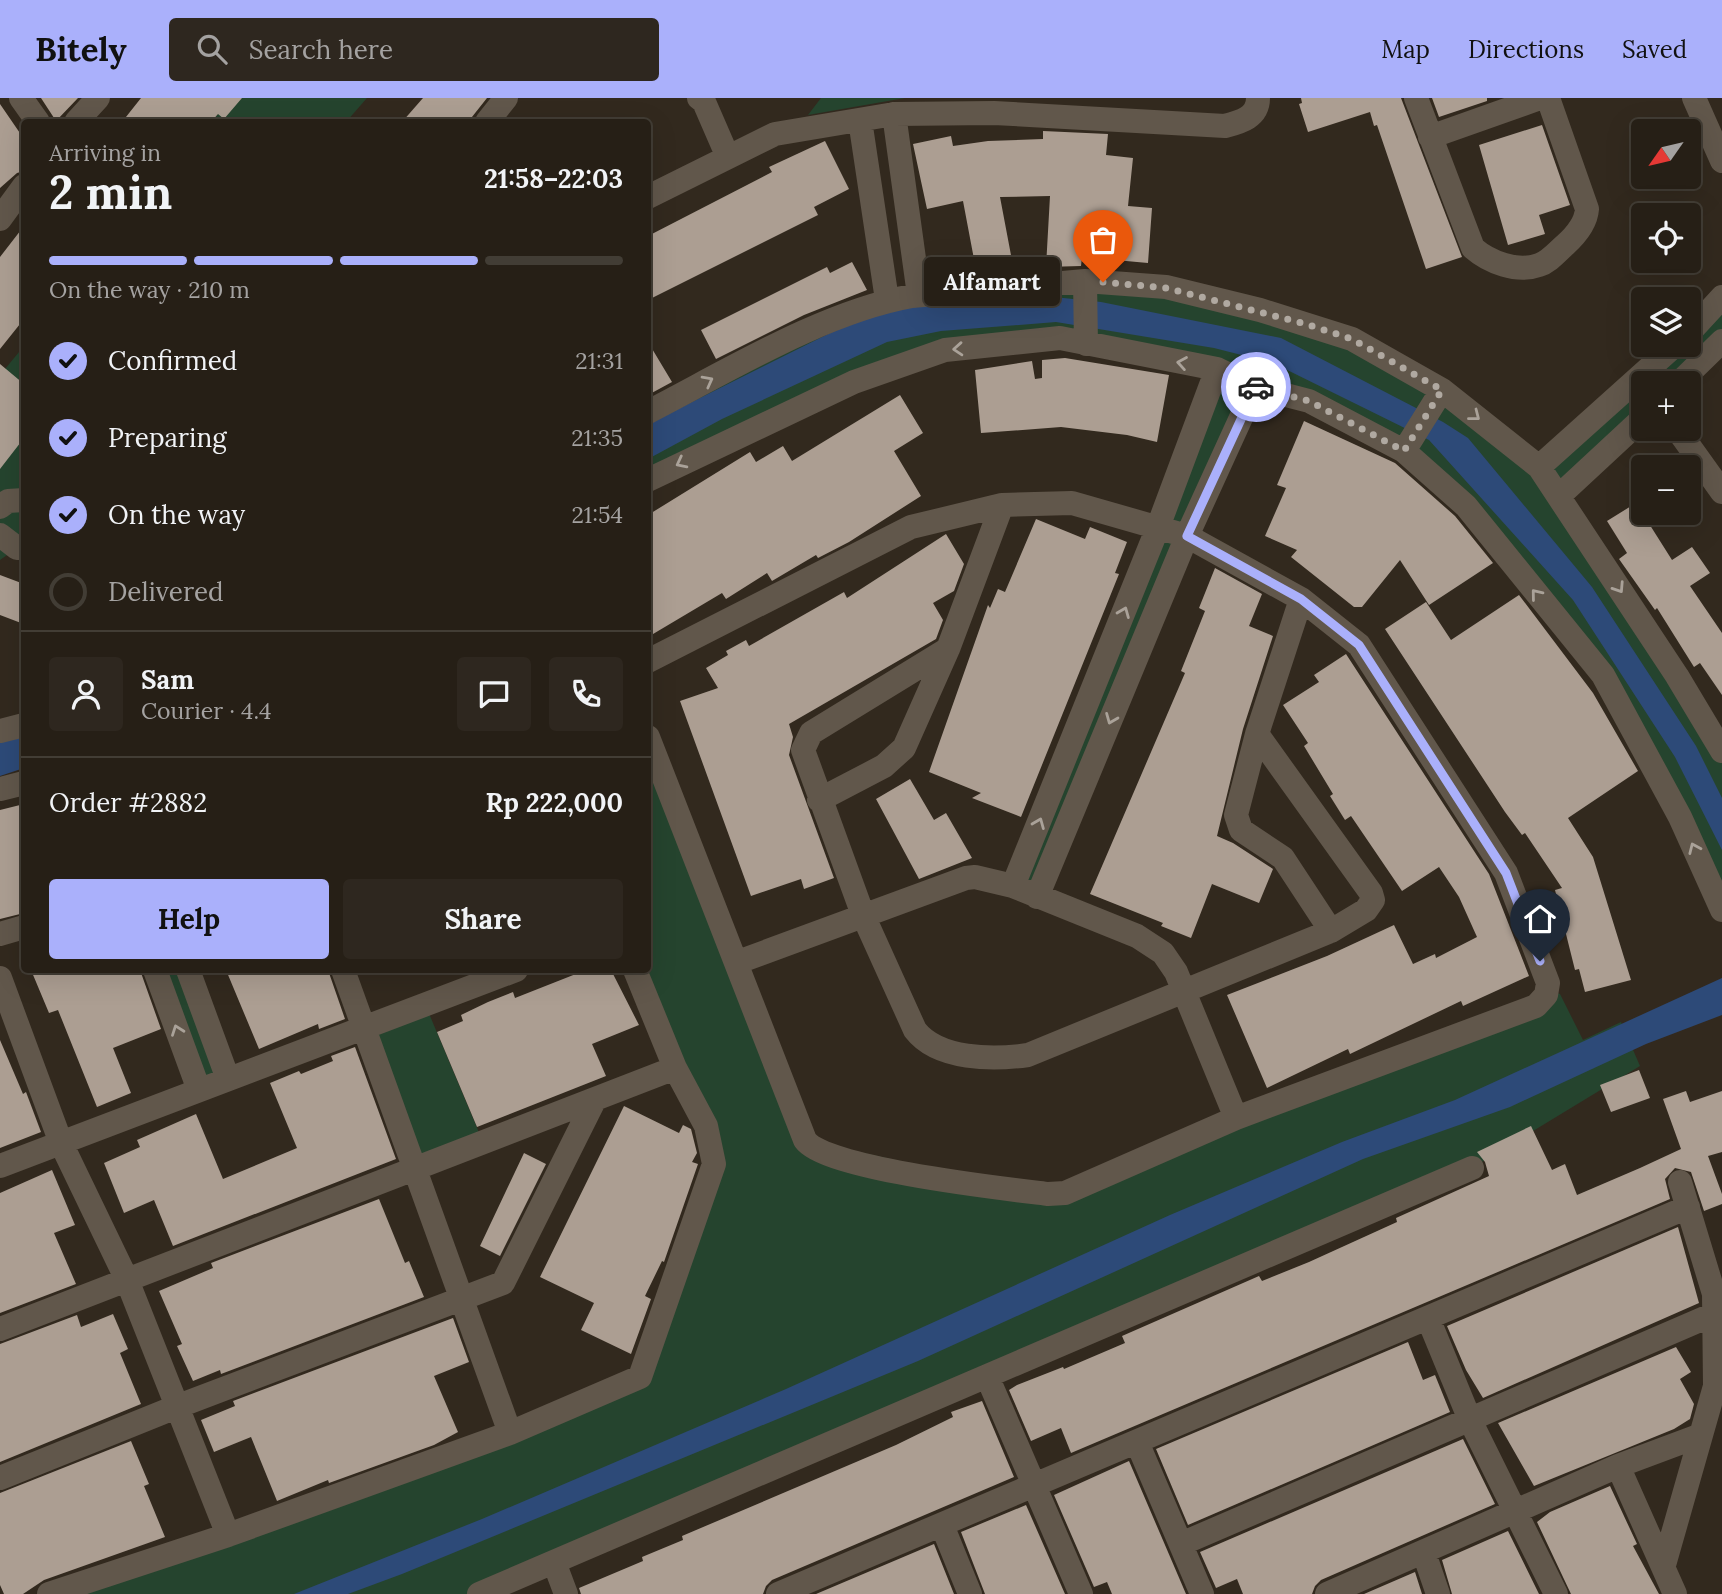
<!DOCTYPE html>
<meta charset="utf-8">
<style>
:root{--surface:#261f16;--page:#2e271f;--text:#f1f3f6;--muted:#a4a2a1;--line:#423d35;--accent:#aab0fb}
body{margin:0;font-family:Lora,serif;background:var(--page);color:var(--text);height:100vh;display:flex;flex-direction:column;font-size:26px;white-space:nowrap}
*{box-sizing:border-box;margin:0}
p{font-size:23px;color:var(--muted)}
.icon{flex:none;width:38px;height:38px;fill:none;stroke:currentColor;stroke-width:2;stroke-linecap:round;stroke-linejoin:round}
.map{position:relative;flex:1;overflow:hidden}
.panel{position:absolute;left:21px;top:21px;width:630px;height:854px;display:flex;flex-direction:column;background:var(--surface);border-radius:7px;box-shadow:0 7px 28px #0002,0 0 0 2px var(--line)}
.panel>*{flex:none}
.needle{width:46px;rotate:236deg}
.controls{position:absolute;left:1631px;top:21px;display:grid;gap:14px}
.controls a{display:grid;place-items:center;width:70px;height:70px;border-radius:7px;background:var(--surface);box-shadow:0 7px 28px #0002,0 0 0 2px var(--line);font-size:35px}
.pin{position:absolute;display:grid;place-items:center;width:60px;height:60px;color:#fff;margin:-72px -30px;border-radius:50% 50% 50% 0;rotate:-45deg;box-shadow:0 0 7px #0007}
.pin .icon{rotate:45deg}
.courier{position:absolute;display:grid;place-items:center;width:70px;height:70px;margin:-35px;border:5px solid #aab0fb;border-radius:50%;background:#fff;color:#222;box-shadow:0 2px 9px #0007}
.bubble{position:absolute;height:49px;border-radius:7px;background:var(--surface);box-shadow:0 7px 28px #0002,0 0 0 2px var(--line);font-size:23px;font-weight:700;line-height:49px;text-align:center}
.head em{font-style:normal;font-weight:700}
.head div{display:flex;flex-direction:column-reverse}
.head{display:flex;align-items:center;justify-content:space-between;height:119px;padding:0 28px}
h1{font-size:46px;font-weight:700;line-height:52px}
.bar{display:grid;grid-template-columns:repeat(4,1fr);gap:10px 7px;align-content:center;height:84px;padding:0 28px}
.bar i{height:9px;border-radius:5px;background:var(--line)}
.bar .current{background:var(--accent)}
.bar p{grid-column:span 4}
.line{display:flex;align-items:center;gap:18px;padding:0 28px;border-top:2px solid var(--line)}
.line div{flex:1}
.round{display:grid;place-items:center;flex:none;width:74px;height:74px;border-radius:7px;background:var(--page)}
ol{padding:0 28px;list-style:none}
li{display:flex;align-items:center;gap:21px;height:77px}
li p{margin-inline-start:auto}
li .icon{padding:7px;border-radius:50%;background:var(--accent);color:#111;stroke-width:4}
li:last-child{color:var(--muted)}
li i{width:38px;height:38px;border:4px solid var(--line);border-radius:50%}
.action{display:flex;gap:14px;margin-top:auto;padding:14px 28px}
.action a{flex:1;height:80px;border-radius:7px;background:var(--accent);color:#111;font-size:28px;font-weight:700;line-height:80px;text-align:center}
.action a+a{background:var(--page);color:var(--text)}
header{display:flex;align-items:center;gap:42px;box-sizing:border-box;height:98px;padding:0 35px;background:var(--accent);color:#111}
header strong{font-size:33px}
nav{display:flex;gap:38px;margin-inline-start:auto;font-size:24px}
.search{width:490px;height:63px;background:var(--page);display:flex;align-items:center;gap:18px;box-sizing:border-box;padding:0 24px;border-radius:7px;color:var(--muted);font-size:26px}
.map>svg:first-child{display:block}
.green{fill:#25442e}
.water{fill:#2d4a78}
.building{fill:#ac9e92}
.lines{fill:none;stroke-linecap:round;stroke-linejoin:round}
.minor{stroke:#61574b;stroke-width:24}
.oneway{stroke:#aaa299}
.done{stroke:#b0a9a1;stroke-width:7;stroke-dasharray:0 12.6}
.route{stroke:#aab0fb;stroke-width:9}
</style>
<header>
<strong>Bitely</strong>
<div class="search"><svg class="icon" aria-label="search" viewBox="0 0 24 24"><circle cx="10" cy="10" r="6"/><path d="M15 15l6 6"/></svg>Search here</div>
<nav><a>Map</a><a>Directions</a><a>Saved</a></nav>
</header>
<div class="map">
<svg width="1722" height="1496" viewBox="0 0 1722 1496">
<rect width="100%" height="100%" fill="#32291e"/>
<path class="green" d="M232 0H367L346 24H211Z
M821 0H905L808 17Z
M1085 183 1352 241 1539 368 1722 199V243L1679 285H1643V320L1559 398 1722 653V812L1603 577 1404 353 1255 289 1037 799 1013 788 1217 271 1060 240 945 252 648 382V314L779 248Z
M24 248V449L17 450 0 462V277Z
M648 639 805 1042 1048 1096 1547 891 1560 896 1583 942 1621 924 1640 968 1472 1070 479 1496H49L640 1279 714 1066 648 872Z
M155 872H188L228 981 199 992Z
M425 906 483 1044 415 1071 363 929Z"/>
<path class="water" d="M1054 199 1101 204 1281 240 1443 324 1468 340 1592 489 1696 648 1722 700V752L1675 659 1573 502 1429 342 1273 265 1214 250 1056 224 941 233 887 244 722 321 648 361V326L846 227 899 210Z
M24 632V670L0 678V638Z
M1722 880V917L1646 946 1510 1009 1363 1061 918 1263 402 1476 348 1496H294L482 1421 786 1291 1170 1117 1342 1044 1455 1002Z"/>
<path class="building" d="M41 0H78L56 23Z
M141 0H242L224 21 218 16 211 24H122Z
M423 0H487L468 24H402Z
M1301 0H1401L1462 159 1426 171 1377 27 1374 28 1370 14 1308 34 1299 6 1302 5Z
M1432 0H1487V3L1439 19Z
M0 6 24 41V73L17 75 0 90Z
M1542 27 1570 107 1539 117 1545 136 1508 147 1479 47Z
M1043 33 1108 36 1106 57 1133 60 1128 108 1152 110 1148 165 1082 159 1081 168 1046 169 1050 98 1000 99 1014 173 977 177 963 103 927 111 913 46 951 38 953 48 988 43 1043 41Z
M825 43 849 91 814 109 818 117 648 202V138L772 74 769 69Z
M24 128V221L0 251V159Z
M852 164 867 192 804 217 716 261 701 232 827 169 830 175Z
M648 244 672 284 648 297Z
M1065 260 1169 277 1157 344 1127 337 1061 329 981 335 975 272 1032 263 1035 281 1042 280V262Z
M0 266 24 286V340L0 371Z
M900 297 923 335 894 353 921 398 849 444 818 460 816 457 772 483 767 475 726 501 722 495 648 539V417L750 354 756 364 783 348 792 363Z
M1304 323 1395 365 1455 418 1493 465 1429 507 1400 462 1362 509H1354L1291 459 1297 452 1265 438 1286 390 1277 387Z
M1636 405 1672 462 1692 449 1710 475 1690 488 1722 535V597L1700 565 1694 569 1657 510 1655 512 1619 461 1627 455 1607 423Z
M1036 421 1085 441 1090 429 1127 444 1115 475 1119 476 1021 719 972 700 981 695 929 674 988 507 990 510 998 491 1005 494Z
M946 436 964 466 954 493 933 505 943 522 936 541 789 626 793 639 789 657 834 780 804 791 801 781 751 798 680 603 718 590 706 570 728 557 726 553 746 542 749 548 844 494 847 500Z
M1215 470 1262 496 1249 528 1273 538 1243 631 1217 738 1233 745 1273 771 1259 805 1212 786 1191 840 1161 828 1163 825 1090 796 1185 575 1181 573 1205 513 1199 510Z
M0 477 24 486V515L21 525 0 517Z
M1519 497 1593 595 1638 673 1568 720 1593 759 1631 882 1585 894 1579 871 1575 872 1555 792 1562 790 1525 735 1522 737 1505 714 1385 531 1426 504 1451 542Z
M1346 556 1489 776 1529 878 1463 908 1461 903 1350 956 1348 951 1267 990 1227 897 1327 858 1394 827 1413 866 1435 856 1436 860 1477 839 1459 799 1439 769 1402 793 1351 718 1345 722 1330 698 1333 696 1304 648 1308 645 1283 607 1319 584 1314 577Z
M910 681 934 722 946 715 972 760 919 781 876 701Z
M24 706V815L0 821V712Z
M31 872H140L161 931 113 950 131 995 97 1009 58 912 49 915Z
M226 872H328L345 921 319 931 318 926 259 951Z
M586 872H611L639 927 592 946 606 978 477 1029 437 934 463 923 461 917 488 904 513 894 515 900Z
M0 942 23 996 26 994 41 1034 0 1050Z
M355 949 396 1061 173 1148 154 1102 124 1115 104 1065 140 1049 137 1042 196 1016 223 1081 297 1050 270 985 299 973 301 976 333 963 331 958Z
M1639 972 1650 1000 1611 1014 1600 987Z
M1686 993 1690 1004 1722 993V1054L1708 1058 1722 1096V1106L1704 1113 1691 1074 1675 1070 1665 1081 1670 1101 1071 1355 1061 1330 1031 1343 1009 1292 1017 1287 1063 1269 1064 1271 1125 1245 1122 1238 1259 1178 1262 1183 1309 1164 1397 1124 1396 1120 1489 1078 1485 1064 1477 1054 1531 1028 1552 1072 1565 1066 1577 1097 1640 1070 1681 1051 1663 1001Z
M624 1008 679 1035 683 1027 691 1031 697 1055 692 1064 698 1066 664 1164 662 1163 645 1198 651 1201 631 1256 581 1232 594 1205 540 1179Z
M524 1055 546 1066 500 1158 480 1148Z
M52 1072 75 1127 54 1135 76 1186 0 1215V1095Z
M379 1101 405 1165 409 1163 424 1199 221 1276 220 1272 193 1283 177 1248 182 1246 159 1193 213 1170 211 1165Z
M1678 1129 1699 1205 1483 1300 1466 1272 1447 1228Z
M113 1216 128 1251 120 1255 141 1306 0 1364V1246L77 1217 81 1229Z
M453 1220 469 1264 434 1278 458 1334 434 1347 329 1385 328 1382 277 1403 251 1339 214 1354 201 1322 235 1308 233 1303Z
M1408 1244 1423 1282 1435 1277 1450 1314 1188 1427 1156 1351Z
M1676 1249 1691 1274 1680 1281 1694 1306 1690 1321 1674 1331 1534 1388 1498 1325Z
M982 1303 1014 1379 772 1482 766 1488 763 1496H581L579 1490 643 1463 642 1459 683 1442 682 1438 896 1347 953 1319 951 1314Z
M1463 1341 1495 1406 1321 1482 1315 1488 1312 1496H1243L1237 1481 1216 1490 1200 1454Z
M131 1343 149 1386 144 1388 165 1439 44 1482 23 1496H4L0 1487V1395Z
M1129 1363 1186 1496H1112L1107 1484 1094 1489 1054 1397Z
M1610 1388 1637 1446 1633 1448 1659 1496H1571L1537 1424 1550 1414Z
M1026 1407 1065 1496H985L961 1434Z
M1508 1433 1539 1496H1452L1442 1462Z
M934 1446 954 1496H816Z
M1415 1474 1422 1496H1364Z"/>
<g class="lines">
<path class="minor" d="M21 0 38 24
M699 0 704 4 727 57
M1416 0 1473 150C1489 164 1517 175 1539 167 1549 164 1557 154 1565 147 1575 138 1586 125 1587 111L1548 0
M1694 0 1722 63
M894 16 919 197
M860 22 887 202
M76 24 98 0
M487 24 506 0
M1430 39 1540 0
M648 99 775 36 894 16 994 15 1225 28C1241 24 1258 19 1258 0
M0 121 24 88
M1085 183 1086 246
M1689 235 1722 199
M1679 285 1722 243
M648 314C728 273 823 214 912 198L1085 183 1166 189 1260 212 1352 241 1442 292 1539 369 1677 578 1722 653
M1677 331 1722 394
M1404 353 1442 292
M1539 369 1675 247
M648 382 854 284 945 252 1060 240 1217 271 1255 289 1309 303 1404 353 1466 408 1603 577 1680 719 1722 812
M1559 398 1643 320
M0 409 8 403 24 402
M0 437 17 450 24 449
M1301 501 1257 636 1236 717 1241 732 1283 760 1331 833
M948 551 811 635 803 652 863 817 915 932C938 962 993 962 1028 957L1331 833 1366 812 1373 802 1371 795 1257 636
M648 563 911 429 1002 407 1072 405 1187 438 1301 501 1359 547 1506 775 1548 885 1546 897 1536 908 1236 1020 1065 1095 1048 1096C1007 1091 825 1071 805 1042L648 639
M0 633 24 627
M0 691 24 685
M819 702 884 668 904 650 948 551 1002 407
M1013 788 1158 429 1217 271
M1037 799 1187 438 1255 289
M0 836 24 829
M738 864 966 780 975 779 1013 788 1137 838 1163 855 1176 874 1236 1020
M155 872 199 992
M188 872 228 981
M343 872 510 1335
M0 880 61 1045 127 1182 228 1437
M0 1068 516 872
M1428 1220 1470 1322 1556 1496
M0 1231 675 970
M987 1278 1081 1496
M1137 1344 1202 1496
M1618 1368 1675 1496
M0 1380 176 1309 503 1185 595 1001
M942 1427 970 1496
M1181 1446 1714 1216
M1424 1455 1438 1496
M554 1464 566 1496
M1664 1467 1715 1288 1714 1196 1680 1084
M49 1496 228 1437 510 1335 640 1279 714 1066 706 1028 675 970 635 872
M479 1496 1472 1070
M778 1496 1688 1109
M1327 1496 1618 1368 1701 1337"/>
</g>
<defs><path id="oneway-chevron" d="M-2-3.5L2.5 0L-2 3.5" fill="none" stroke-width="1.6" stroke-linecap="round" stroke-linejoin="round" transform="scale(1.75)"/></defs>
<g class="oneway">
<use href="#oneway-chevron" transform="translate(958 251) rotate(176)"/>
<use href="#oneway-chevron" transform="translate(1182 265) rotate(-170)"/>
<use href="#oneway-chevron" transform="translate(708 283) rotate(-28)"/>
<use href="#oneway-chevron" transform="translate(1475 318) rotate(38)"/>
<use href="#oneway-chevron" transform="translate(681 365) rotate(153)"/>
<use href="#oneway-chevron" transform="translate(1619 490) rotate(57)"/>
<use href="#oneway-chevron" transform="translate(1536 496) rotate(-129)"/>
<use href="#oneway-chevron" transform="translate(1124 514) rotate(-68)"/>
<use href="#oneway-chevron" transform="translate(1111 621) rotate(112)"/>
<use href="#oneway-chevron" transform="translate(1039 725) rotate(-68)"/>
<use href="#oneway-chevron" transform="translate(1694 750) rotate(-114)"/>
<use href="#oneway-chevron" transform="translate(177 932) rotate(-110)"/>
</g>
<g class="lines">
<path class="done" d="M1103 184 1166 190 1306 226 1352 241 1442 292 1404 353 1309 303 1256 289"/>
<path class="route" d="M1256 289 1187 438 1301 501 1359 547 1506 775 1540 863"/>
</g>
</svg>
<div class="controls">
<a><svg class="needle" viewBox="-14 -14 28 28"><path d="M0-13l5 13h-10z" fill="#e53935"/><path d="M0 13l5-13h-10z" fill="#a4a2a1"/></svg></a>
<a><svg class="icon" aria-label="locate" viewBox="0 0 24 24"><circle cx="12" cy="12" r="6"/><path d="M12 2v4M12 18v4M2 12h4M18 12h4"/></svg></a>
<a><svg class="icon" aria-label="layers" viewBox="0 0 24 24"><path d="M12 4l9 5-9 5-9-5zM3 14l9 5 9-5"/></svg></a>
<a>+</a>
<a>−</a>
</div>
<div class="pin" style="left:1103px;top:184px;background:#ea580c"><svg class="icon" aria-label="bag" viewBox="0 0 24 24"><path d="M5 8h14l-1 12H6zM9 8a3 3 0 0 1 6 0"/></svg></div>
<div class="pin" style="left:1540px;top:863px;background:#1f2937"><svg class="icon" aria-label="home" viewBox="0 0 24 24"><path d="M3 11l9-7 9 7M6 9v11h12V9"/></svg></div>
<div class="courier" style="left:1256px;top:289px"><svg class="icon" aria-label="car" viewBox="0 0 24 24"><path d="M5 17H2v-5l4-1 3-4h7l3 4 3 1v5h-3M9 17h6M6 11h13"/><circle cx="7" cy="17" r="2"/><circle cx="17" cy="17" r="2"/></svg></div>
<div class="bubble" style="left:924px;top:159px;width:136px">Alfamart</div>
<section class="panel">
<div class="head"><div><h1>2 min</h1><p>Arriving in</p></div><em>21:58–22:03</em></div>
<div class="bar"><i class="current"></i><i class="current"></i><i class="current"></i><i></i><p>On the way · 210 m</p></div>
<ol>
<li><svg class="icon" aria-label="check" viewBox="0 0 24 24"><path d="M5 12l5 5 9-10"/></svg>Confirmed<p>21:31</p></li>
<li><svg class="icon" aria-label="check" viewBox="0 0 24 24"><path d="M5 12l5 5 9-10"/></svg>Preparing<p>21:35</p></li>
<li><svg class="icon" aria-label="check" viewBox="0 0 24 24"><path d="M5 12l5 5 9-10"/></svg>On the way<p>21:54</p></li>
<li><i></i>Delivered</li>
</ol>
<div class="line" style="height:126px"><a class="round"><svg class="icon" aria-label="person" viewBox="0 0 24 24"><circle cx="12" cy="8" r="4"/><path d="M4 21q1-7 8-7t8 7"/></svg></a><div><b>Sam</b><p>Courier · 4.4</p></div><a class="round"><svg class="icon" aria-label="chat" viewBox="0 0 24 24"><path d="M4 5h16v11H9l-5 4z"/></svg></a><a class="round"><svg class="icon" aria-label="phone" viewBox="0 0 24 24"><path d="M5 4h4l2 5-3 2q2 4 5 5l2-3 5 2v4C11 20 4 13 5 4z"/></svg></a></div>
<div class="line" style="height:91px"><div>Order #2882</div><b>Rp 222,000</b></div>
<div class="action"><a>Help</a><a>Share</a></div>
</section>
</div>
